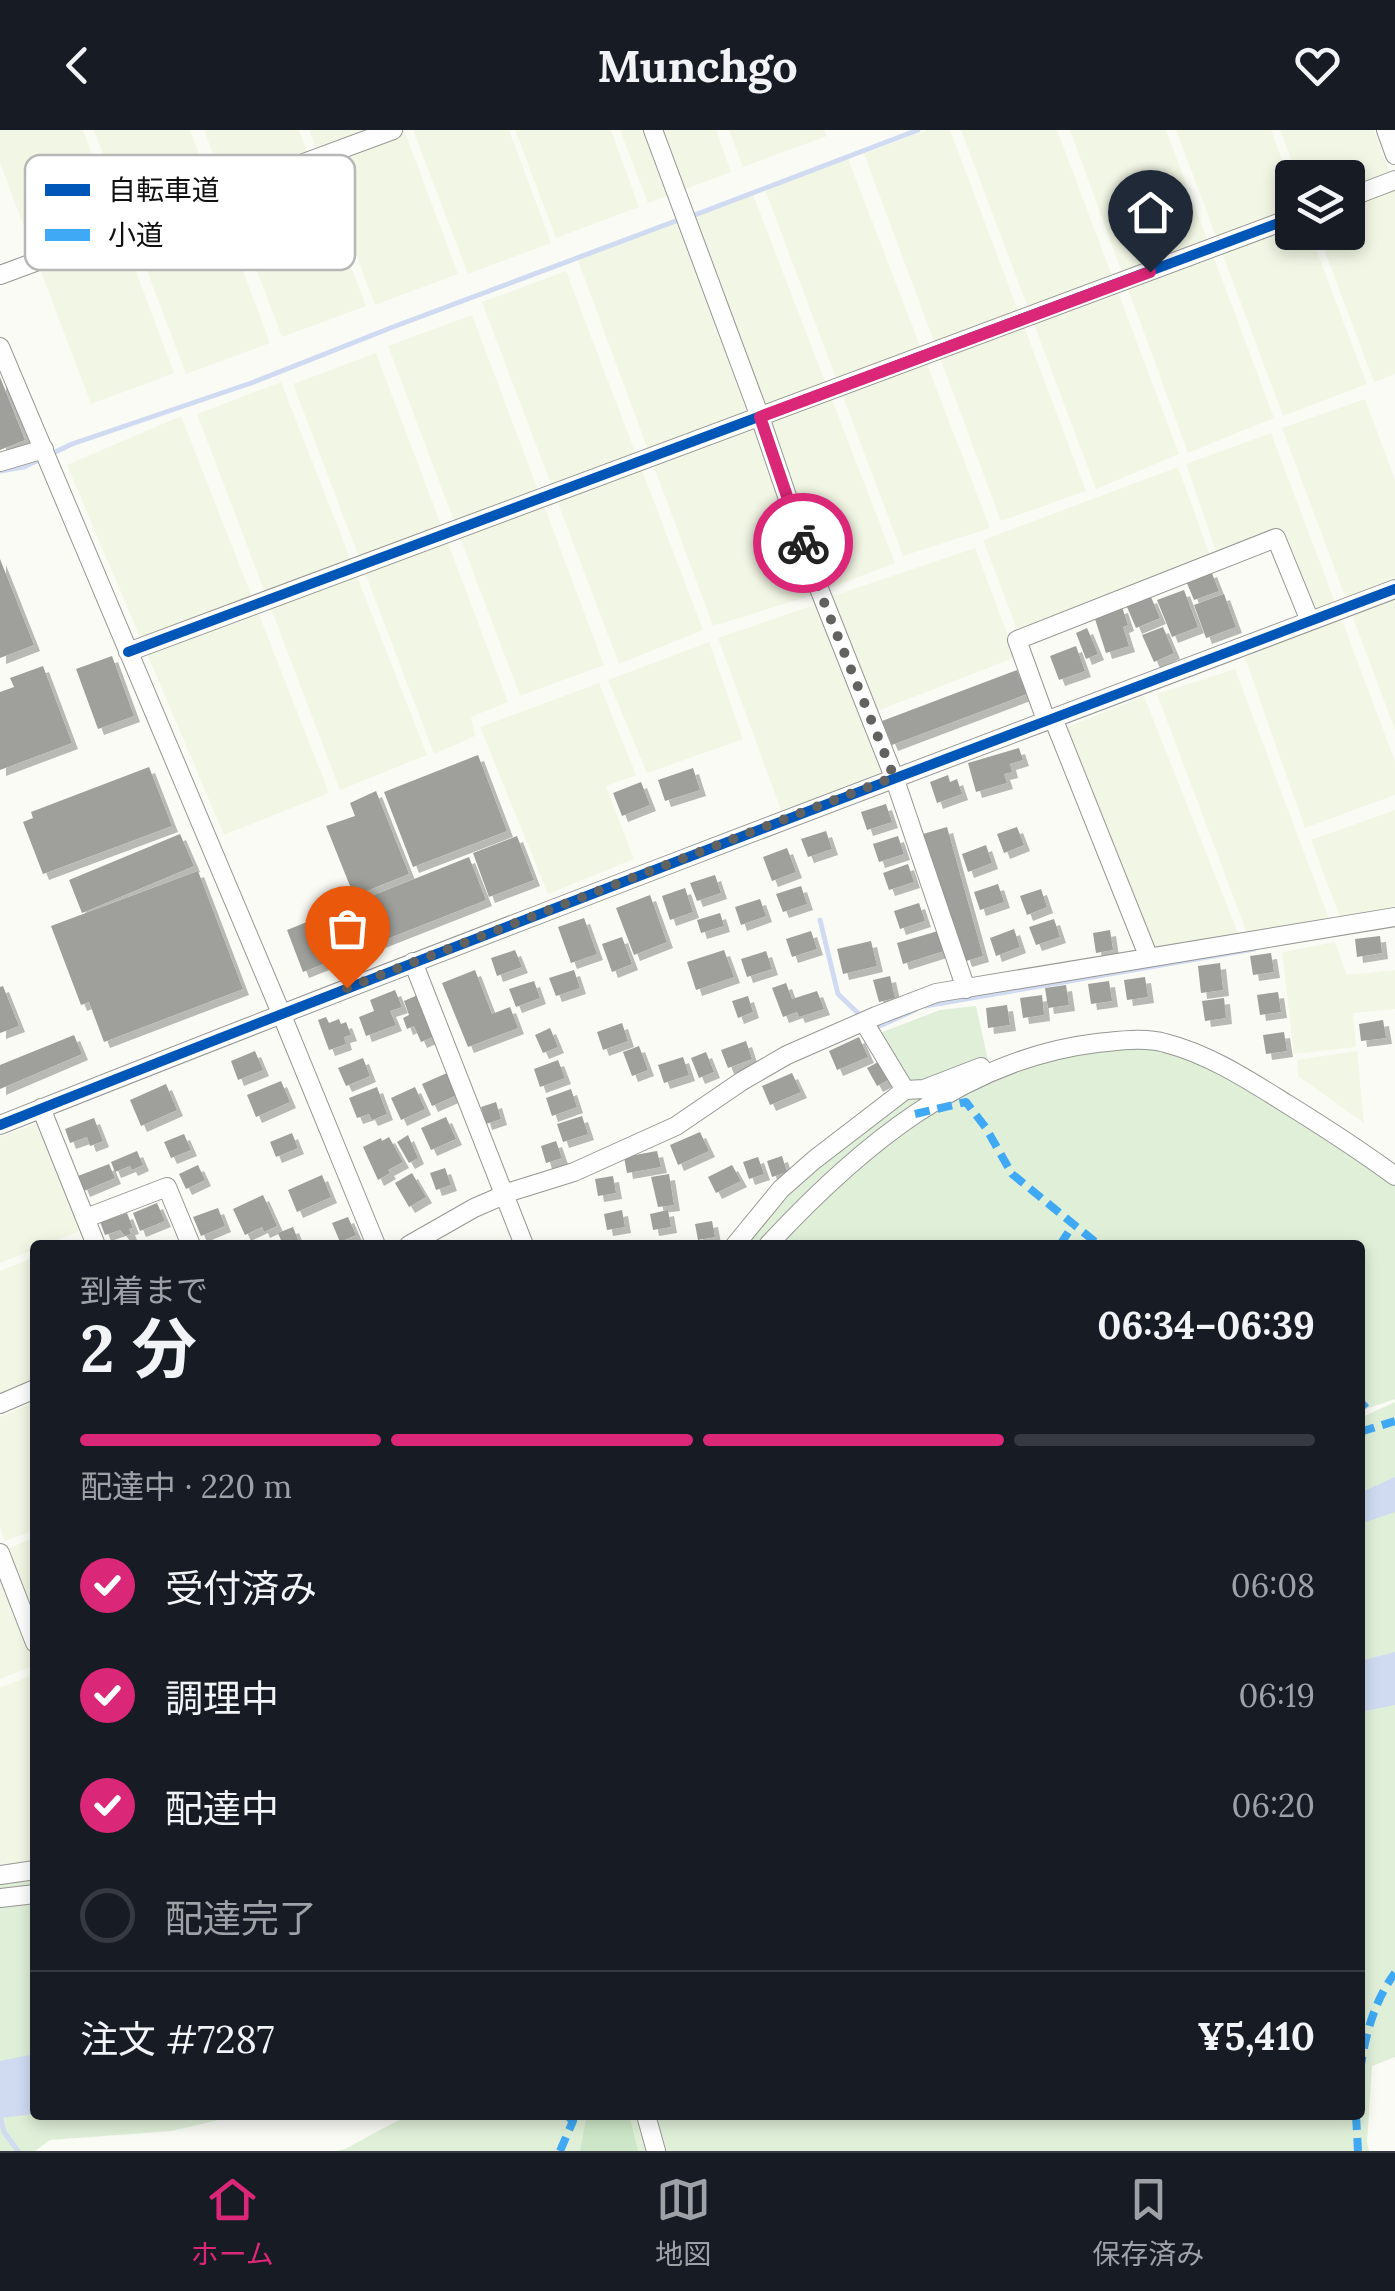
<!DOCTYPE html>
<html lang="ja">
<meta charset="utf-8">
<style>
:root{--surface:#171b24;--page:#242831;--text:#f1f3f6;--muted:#9ea1a6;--line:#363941;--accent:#db2777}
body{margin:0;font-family:Lora,"Noto Sans JP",serif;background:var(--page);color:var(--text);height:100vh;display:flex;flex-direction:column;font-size:38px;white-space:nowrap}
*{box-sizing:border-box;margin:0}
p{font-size:32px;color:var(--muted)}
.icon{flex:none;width:55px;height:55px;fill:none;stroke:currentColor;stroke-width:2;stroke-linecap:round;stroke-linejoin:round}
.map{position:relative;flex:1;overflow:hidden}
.panel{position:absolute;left:30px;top:1110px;width:1335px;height:880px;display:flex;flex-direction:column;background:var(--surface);border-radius:10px;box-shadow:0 5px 15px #0003}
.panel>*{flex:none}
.fabs{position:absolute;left:1275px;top:30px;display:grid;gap:20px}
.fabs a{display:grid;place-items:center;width:90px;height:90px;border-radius:10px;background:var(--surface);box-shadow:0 5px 15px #0003;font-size:50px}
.pin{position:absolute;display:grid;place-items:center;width:85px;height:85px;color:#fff;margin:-102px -42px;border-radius:50% 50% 50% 0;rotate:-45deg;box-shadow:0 0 10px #0007}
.pin .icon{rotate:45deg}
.courier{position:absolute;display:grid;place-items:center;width:100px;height:100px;margin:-50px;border:8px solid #db2777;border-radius:50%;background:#fff;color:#222;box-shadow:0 2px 12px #0007}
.summary em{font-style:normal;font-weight:700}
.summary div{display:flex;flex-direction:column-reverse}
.summary{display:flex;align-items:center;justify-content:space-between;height:170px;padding:0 50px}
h1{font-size:65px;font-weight:700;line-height:75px}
.bar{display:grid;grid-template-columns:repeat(4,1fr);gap:15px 10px;align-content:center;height:120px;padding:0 50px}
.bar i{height:12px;border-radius:8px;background:var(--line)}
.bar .current{background:var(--accent)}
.bar p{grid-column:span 4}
.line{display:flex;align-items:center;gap:25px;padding:0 50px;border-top:2px solid var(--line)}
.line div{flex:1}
ol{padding:0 50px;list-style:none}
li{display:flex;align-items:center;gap:30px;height:110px}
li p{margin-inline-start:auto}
li .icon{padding:10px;border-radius:50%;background:var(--accent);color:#fff;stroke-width:4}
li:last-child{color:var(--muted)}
li i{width:55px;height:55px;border:5px solid var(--line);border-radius:50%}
header{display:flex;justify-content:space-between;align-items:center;height:130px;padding:0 50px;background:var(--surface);font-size:45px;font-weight:700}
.dock{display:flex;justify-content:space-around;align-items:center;height:140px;border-top:2px solid var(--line);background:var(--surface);font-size:28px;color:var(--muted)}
.dock a{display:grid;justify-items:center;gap:5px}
.dock .current{color:var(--accent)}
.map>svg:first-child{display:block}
.farmland{fill:#f2f6e4}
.green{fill:#dfefd8}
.forest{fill:#cde6c7}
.water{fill:#d0dbf2}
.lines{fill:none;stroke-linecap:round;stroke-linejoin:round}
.stream{stroke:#d0dbf2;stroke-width:5}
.building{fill:#9f9f9b;filter:url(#shadow)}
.minor-casing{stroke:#969694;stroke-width:20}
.minor{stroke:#fefefe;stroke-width:18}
.quiet{stroke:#3fa9f5;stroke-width:8;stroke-dasharray:15 8;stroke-linecap:butt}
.cycleway-casing{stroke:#fff;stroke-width:16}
.cycleway{stroke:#0057b8;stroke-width:10}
.done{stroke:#626260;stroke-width:10;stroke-dasharray:0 18}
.route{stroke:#db2777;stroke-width:12}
.key{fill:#fff;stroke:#b7b7b7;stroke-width:2.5}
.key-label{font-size:28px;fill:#101010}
</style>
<header><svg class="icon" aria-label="back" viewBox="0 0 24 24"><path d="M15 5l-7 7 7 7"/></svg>Munchgo<svg class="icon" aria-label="heart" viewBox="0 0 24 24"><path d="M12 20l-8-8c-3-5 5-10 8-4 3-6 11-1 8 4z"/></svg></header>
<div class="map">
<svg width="1395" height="2021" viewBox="0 0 1395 2021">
<defs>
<filter id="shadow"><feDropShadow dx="6" dy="6" stdDeviation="0" flood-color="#0004"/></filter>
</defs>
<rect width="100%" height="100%" fill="#fbfbf6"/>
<path class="farmland" d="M0 0H83L174 243 91 274 0 33Z
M94 0H190L270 213 186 244Z
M204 0H299L366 176 282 207Z
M309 0H404L458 144 375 175Z
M413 0H509L551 113 468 144Z
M515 0H611L639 77 556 108Z
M620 0H716L731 42 648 73Z
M729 0H824L827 6 743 37Z
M926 0H950L1086 361 1001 391 864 24Z
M961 0H1057L1179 324 1096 359Z
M1070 0H1166L1274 288 1188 323Z
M1176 0H1271L1292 57V102L1310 103 1367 254 1283 286Z
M1280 0H1374L1395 57V244L1374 252 1318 103 1348 102V48L1298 47Z
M847 26 990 398 903 426 764 57Z
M752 62 895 433 820 462 686 88Z
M678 91 813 465 713 496 577 128Z
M566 141 703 500 619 534 482 172Z
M472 185 604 535 520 566 388 216Z
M376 223 508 572 471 587 475 606 434 624 293 254Z
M281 252 427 625 340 660 197 284Z
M1365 269 1395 350V600L1282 298Z
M181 286 329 663 224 705 67 335Z
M1271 303 1395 631V665L1305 698 1245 528 1309 492 1276 409 1218 427 1186 334Z
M1178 337 1211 428 1017 499 983 410Z
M975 418 1016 527 875 582 830 467Z
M820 473 888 645 781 680 718 508Z
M709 512 743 609 647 643 608 550Z
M1235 539 1329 789 1247 803 1157 564Z
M599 553 636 645 606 656 634 729 548 764 480 597Z
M1144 566 1242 813 1147 824 1058 601Z
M1395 680V788L1343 795 1311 710Z
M1335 812 1347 845 1395 840V879L1353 883 1356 917 1294 924 1282 822Z
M1357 921 1364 993 1298 946 1297 930Z
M37 993 80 1101 44 1115H35V1119L0 1133V1007Z
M35 1127V1253L0 1267V1141Z
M35 1272V1400L5 1411 0 1397V1287Z
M35 1407V1491L7 1419Z
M0 1434 35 1522V1535L0 1549Z
M35 1544V1732L0 1735V1558Z"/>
<path class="green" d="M976 876 988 930 960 944 1030 926 1172 915 1395 1040V1269L1360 1281V1115H730L905 960 880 903 940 880Z
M1395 1272V1927L1372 1936 1367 2013 1369 2021H336L345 2019 408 1985H1360V1288Z
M35 1747V1985H239L172 2001 50 2010 35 2021H0V1751Z"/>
<path class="forest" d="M587 1985H629L638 2021H580Z"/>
<path class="water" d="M1395 1347V1382L1360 1394V1363Z
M1395 1522V1575L1360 1582V1531Z
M35 1924V1984L0 1988V1931Z"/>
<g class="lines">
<path class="stream" d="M692 86 918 0
M0 341 24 337 72 314 254 252 393 197 681 89
M820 790 838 864 863 888
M925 876 1254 819
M875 898 915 880
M0 1985 4 2002 18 2021"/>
</g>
<path class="building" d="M0 247 25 310 0 320Z
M0 429 34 515 0 528Z
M1211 441 1219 461 1194 470 1186 451Z
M1184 460 1198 497 1172 507 1157 470Z
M1224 464 1236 497 1206 508 1194 475Z
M1151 467 1160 488 1136 498 1127 477Z
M1122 477 1128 495 1123 497 1129 516 1106 523 1094 486Z
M1163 497 1174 523 1154 532 1142 505Z
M1087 498 1098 524 1086 529 1076 503Z
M1076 516 1085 541 1059 550 1050 526Z
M112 526 134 586 98 599 76 539Z
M43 536 72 613 0 640V562L14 557 10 548Z
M1017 540 1027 564 892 615 882 591Z
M1019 618 1023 630 1010 634 1012 642 1004 644 1007 653 976 662 968 633Z
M478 625 507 701 413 737 384 662Z
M149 637 172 696 43 744 23 692 33 688 31 682Z
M693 638 700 660 665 671 658 650Z
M948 645 950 652 957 649 962 664 937 673 930 652Z
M641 652 650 675 622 686 613 663Z
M376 661 409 744 354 766 326 696 355 686 350 673Z
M886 674 892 692 867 700 861 682Z
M947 697 983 826 966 831 923 704Z
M1017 697 1024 715 1004 723 997 704Z
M826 701 832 719 808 727 801 709Z
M180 704 194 736 82 783 69 750Z
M517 706 534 750 489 767 473 723Z
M898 706 904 724 879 732 873 714Z
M986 715 992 733 968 742 962 724Z
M787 718 796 742 772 751 763 727Z
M469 727 486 770 303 842 287 800Z
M908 734 914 752 889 760 883 743Z
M198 741 243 859 104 912 89 872 81 875 51 796Z
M715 745 721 763 697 771 690 753Z
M998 754 1004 772 980 780 974 762Z
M801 756 807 774 783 782 776 764Z
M685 758 693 782 670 790 662 766Z
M1041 759 1047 777 1027 785 1020 766Z
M650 765 667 812 634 825 616 778Z
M760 769 766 786 741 795 735 777Z
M919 773 925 791 900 799 894 781Z
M720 783 724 796 701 803 697 790Z
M584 788 597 824 571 833 558 797Z
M1054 789 1060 807 1036 815 1029 797Z
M1014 799 1020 817 996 826 990 808Z
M1110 800 1113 820 1096 823 1093 803Z
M811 801 817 819 792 827 786 809Z
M938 801 944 821 903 834 897 813Z
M1380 806 1382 823 1357 827 1355 809Z
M622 807 632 834 612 842 602 814Z
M871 811 877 836 843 844 837 819Z
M515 820 522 837 497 846 491 828Z
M724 820 734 847 696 860 687 832Z
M766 821 772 839 747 847 741 829Z
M1271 823 1274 842 1253 845 1250 826Z
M1220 833 1223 860 1201 863 1198 836Z
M475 840 492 884 510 877 518 898 468 917 442 853Z
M574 840 580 858 556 866 549 848Z
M890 846 895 868 879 872 873 850Z
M1145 847 1148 867 1127 870 1124 850Z
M534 851 540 868 516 877 509 859Z
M1109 851 1112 871 1091 874 1088 854Z
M786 853 792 869 817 861 824 879 799 887 797 882 783 887 772 858Z
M1066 855 1069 875 1048 878 1045 858Z
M3 856 19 896 0 903V857Z
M395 860 402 877 390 881 396 895 366 906 359 887 374 881 370 870Z
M1278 862 1281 882 1260 885 1257 865Z
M420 864 437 905 421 912 414 896 407 899 403 888 409 885 404 871Z
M1042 865 1044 885 1023 888 1020 868Z
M748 866 753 882 738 888 732 871Z
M1224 868 1226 888 1205 891 1202 871Z
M1007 875 1010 895 988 898 986 878Z
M326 887 329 893 339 889 341 894 346 892 351 905 344 907 346 914 329 920 318 890Z
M1383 890 1386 908 1361 911 1359 894Z
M622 893 628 911 603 920 597 902Z
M550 898 558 917 543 923 535 905Z
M1284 902 1287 921 1266 924 1263 905Z
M74 905 82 924 0 959V935Z
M859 907 868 927 837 940 829 921Z
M746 911 752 929 728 938 721 920Z
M639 916 648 940 632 946 623 922Z
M255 921 263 940 238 950 231 931Z
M706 922 714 942 699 948 691 928Z
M683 927 689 945 664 953 658 935Z
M363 928 370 946 346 956 338 938Z
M558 930 565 948 540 957 534 939Z
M880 931 890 949 877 956 867 938Z
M447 943 457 965 432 976 422 954Z
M792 943 801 962 770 975 762 956Z
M281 951 290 972 256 987 247 965Z
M166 954 177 980 141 996 130 970Z
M377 957 387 984 372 990 369 984 357 988 349 968Z
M415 957 425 979 401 990 391 968Z
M571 959 577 977 552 986 546 968Z
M496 972 501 989 486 994 481 977Z
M582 986 588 1004 563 1012 557 994Z
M446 987 456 1009 431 1020 421 998Z
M94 988 103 1011 90 1016 87 1007 70 1013 65 999Z
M700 1002 709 1021 678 1035 670 1015Z
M292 1003 298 1018 276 1027 270 1012Z
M184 1004 191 1020 171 1028 164 1012Z
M408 1005 418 1028 409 1033 397 1012Z
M389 1007 403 1032 388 1040 390 1043 378 1050 363 1017 381 1008 382 1011Z
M556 1011 562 1028 546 1033 541 1016Z
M137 1021 143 1035 132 1040 130 1036 115 1042 111 1032Z
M657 1021 661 1037 627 1043 624 1027Z
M782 1026 787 1042 772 1047 767 1031Z
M758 1027 764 1044 749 1049 743 1032Z
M109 1034 115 1048 84 1061 78 1046Z
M198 1035 205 1050 186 1059 179 1044Z
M732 1035 741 1051 716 1063 708 1047Z
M445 1038 451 1055 436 1060 430 1043Z
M412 1043 426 1067 409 1077 395 1053Z
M669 1044 674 1075 658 1077 651 1047Z
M322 1045 331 1067 297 1082 288 1060Z
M613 1046 616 1063 598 1066 595 1049Z
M263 1065 277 1096 264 1102 262 1097 245 1105 233 1079Z
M157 1073 165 1091 140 1101 133 1083Z
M218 1078 225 1096 201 1106 193 1087Z
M622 1080 625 1097 607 1100 604 1084Z
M668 1080 671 1097 653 1100 650 1084Z
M127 1083 133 1098 129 1099 131 1104 125 1106 120 1100 105 1105 100 1092Z
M348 1087 356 1105 340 1112 332 1093Z
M712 1091 715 1107 698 1110 695 1094Z
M293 1097 300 1115H283L278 1103Z"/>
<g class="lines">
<g class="minor-casing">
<path id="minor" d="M653 0 760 287 816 451 894 647 966 859
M1386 0 1395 25
M1348 68 1395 50
M0 145 393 0
M0 217 281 883 376 1115
M0 332 44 319
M128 522 1292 88
M1053 588 1149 828
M1046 590 1017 510 1276 408 1310 491
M413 832 524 1115
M905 960 924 959 981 937
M41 978 96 1115
M0 995C463 811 929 635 1395 459
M86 1088 167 1057 191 1115
M409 1115 474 1078 513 1061 574 1042 676 996 742 951 787 925 876 886 936 863 1395 787
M735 1115 781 1059 814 1030 905 960 864 892
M768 1115C857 1019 962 929 1097 913 1119 911 1144 907 1165 913 1209 924 1250 951 1287 974 1324 997 1360 1020 1395 1046
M0 1274 35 1259
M0 1423 35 1513
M0 1745 35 1740
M0 1768 35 1764
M646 1985 656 2021"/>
</g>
<use href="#minor" class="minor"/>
<path class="quiet" d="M915 984 966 972 986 998 1012 1044 1099 1115
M1060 1115 1073 1095
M1360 1271 1366 1278
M1360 1302 1395 1291
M1360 1941C1365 1906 1374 1871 1395 1843
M1356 1985 1358 2021
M560 2021 573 1991 566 1985"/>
<g class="cycleway-casing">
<path id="cycleway" d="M128 522 1292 88
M0 995C463 811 929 635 1395 459"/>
</g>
<use href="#cycleway" class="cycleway"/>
</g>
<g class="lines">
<path class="done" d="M347 858 894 647 820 462 803 413"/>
<path class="route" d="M803 413 760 287 1150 142"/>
</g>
<rect x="25" y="25" width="330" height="115" rx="15" class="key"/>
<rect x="45" y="54" width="45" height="12" fill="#0057b8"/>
<rect x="45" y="99" width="45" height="12" fill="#3fa9f5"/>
<g class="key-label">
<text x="108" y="70">自転車道</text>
<text x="108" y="115">小道</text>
</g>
</svg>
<div class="fabs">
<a><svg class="icon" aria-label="layers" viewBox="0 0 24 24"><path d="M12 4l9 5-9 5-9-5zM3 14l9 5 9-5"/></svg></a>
</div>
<div class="pin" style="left:347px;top:858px;background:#ea580c"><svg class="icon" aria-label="bag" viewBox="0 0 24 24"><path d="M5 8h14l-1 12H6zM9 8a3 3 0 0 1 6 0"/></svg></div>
<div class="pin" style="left:1150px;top:142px;background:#1f2937"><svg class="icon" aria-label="home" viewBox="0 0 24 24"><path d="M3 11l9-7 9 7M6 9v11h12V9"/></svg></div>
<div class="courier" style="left:803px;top:413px"><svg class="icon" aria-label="bike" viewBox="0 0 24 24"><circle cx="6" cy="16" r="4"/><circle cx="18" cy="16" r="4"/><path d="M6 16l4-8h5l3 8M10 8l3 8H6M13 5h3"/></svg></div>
<section class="panel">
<div class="summary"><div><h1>2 分</h1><p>到着まで</p></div><em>06:34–06:39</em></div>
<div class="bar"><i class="current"></i><i class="current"></i><i class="current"></i><i></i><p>配達中 · 220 m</p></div>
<ol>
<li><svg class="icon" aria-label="check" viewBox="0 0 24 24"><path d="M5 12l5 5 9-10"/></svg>受付済み<p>06:08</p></li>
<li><svg class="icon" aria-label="check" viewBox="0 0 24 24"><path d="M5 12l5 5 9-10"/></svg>調理中<p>06:19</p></li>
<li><svg class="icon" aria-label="check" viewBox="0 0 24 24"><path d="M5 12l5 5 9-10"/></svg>配達中<p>06:20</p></li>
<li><i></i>配達完了</li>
</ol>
<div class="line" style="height:130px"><div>注文 #7287</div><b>¥5,410</b></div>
</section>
</div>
<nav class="dock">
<a class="current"><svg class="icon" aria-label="home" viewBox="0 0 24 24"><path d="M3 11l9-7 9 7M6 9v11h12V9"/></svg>ホーム</a>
<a><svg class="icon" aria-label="map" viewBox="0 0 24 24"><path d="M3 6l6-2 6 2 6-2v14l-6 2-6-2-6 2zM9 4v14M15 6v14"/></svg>地図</a>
<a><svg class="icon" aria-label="saved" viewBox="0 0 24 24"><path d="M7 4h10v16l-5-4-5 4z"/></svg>保存済み</a>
</nav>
